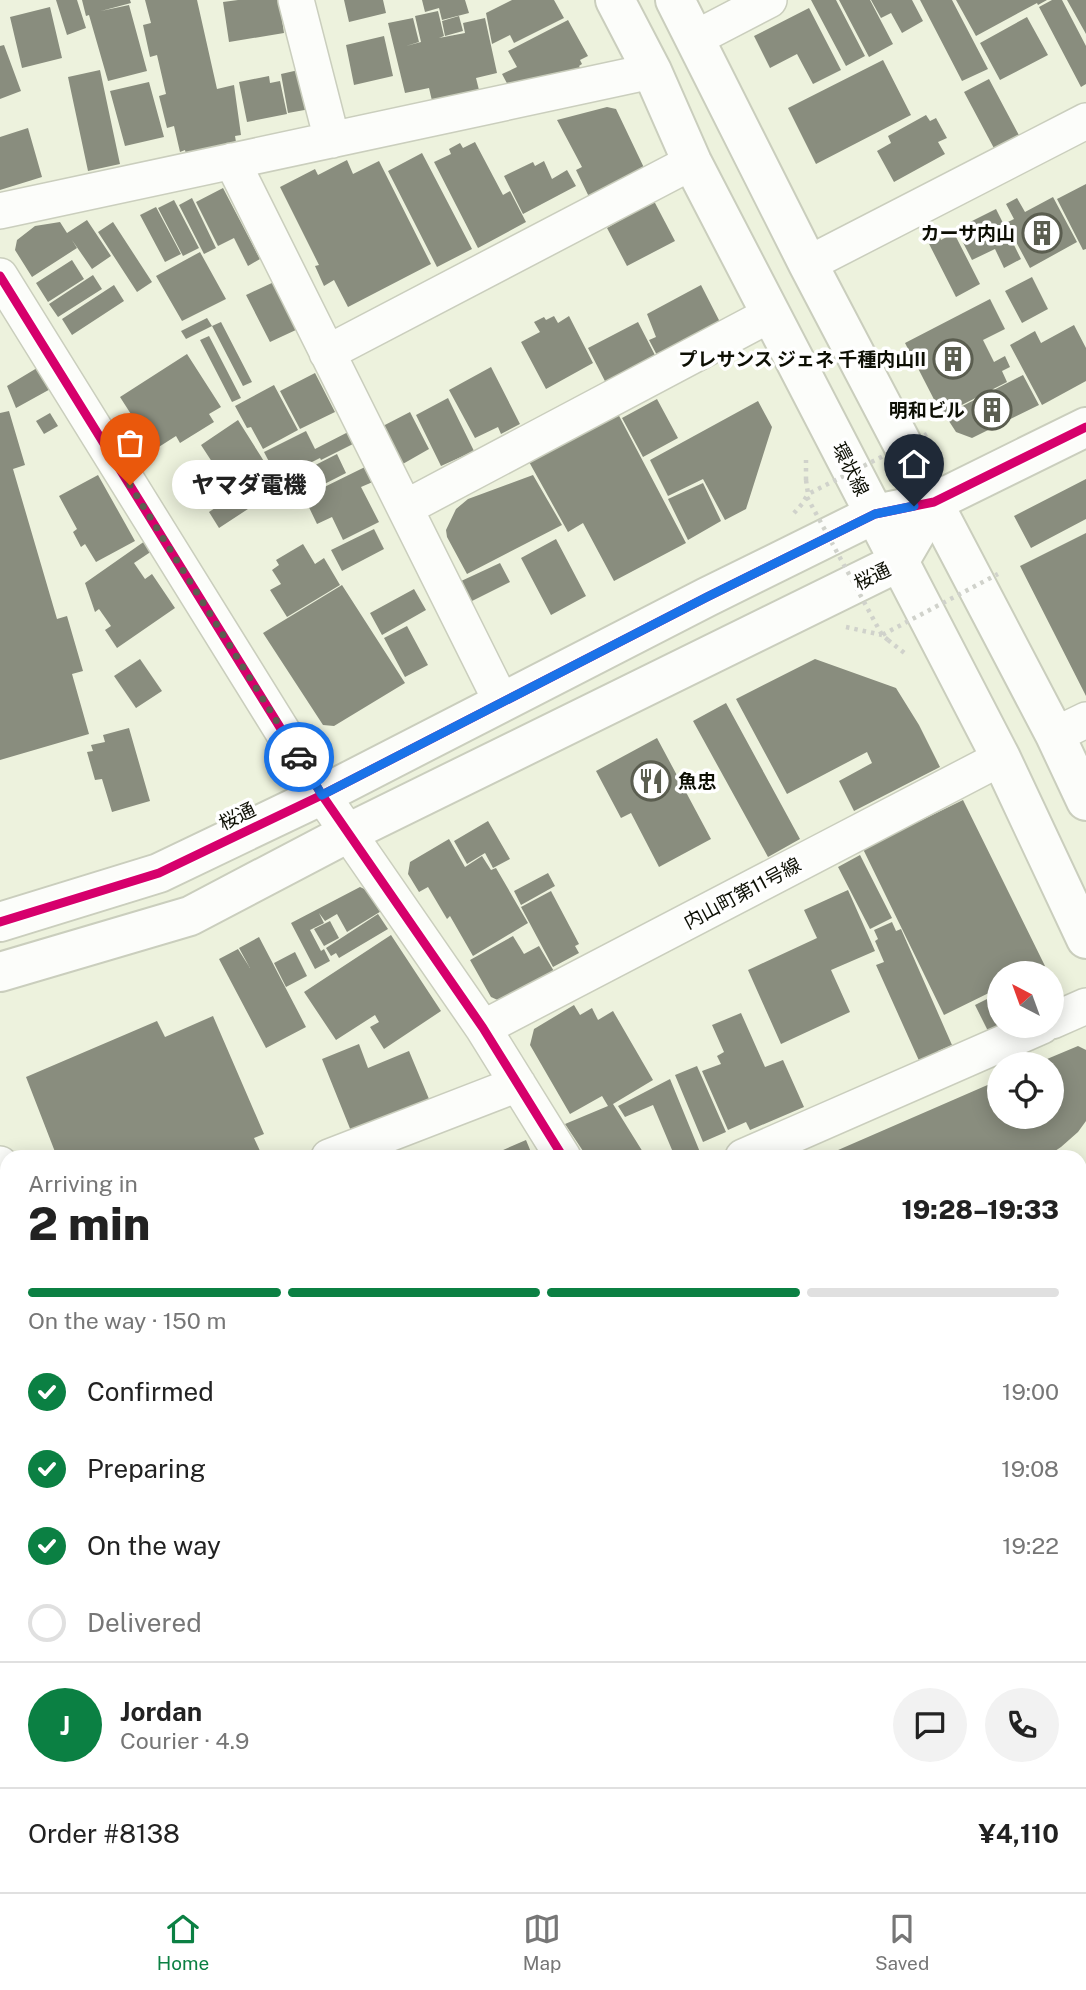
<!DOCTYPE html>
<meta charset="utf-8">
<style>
:root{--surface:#fff;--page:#f2f2f2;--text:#222;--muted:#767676;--line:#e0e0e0;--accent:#0b8043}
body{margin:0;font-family:"Public Sans","Noto Sans JP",sans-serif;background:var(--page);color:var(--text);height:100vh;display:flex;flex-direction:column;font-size:26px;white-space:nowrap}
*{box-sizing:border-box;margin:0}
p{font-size:23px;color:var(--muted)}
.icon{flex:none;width:38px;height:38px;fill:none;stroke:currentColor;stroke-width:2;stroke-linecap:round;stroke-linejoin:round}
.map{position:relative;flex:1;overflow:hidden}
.panel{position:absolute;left:0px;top:1150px;width:1087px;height:744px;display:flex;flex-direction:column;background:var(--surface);border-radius:21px 21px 0 0;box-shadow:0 4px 18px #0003}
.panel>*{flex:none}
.needle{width:46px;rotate:319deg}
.fabs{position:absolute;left:987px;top:961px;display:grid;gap:14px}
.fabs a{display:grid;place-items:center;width:77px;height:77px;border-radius:50%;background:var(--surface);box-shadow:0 4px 18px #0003;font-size:35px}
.pin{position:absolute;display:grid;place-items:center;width:60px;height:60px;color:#fff;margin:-72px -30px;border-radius:50% 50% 50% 0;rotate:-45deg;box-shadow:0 0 7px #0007}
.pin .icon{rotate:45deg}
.courier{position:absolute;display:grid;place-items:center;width:70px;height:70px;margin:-35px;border:5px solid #1a73e8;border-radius:50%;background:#fff;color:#222;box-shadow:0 2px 9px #0007}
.bubble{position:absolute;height:49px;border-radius:24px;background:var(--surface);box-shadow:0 4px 18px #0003;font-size:23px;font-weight:800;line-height:49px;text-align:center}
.head em{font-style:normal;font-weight:800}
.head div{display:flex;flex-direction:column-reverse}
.head{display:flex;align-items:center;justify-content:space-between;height:119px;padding:0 28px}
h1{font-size:46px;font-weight:800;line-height:52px}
.bar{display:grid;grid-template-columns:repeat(4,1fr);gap:10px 7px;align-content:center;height:84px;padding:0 28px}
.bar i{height:9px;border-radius:5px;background:var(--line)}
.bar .current{background:var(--accent)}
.bar p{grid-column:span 4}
.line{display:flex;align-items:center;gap:18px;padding:0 28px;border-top:2px solid var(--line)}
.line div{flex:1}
.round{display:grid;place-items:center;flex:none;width:74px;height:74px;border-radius:37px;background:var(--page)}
ol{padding:0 28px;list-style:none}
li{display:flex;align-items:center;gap:21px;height:77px}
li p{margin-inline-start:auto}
li .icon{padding:7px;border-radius:50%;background:var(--accent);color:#fff;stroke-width:4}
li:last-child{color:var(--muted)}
li i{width:38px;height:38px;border:4px solid var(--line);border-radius:50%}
.dock{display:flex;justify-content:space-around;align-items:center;height:98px;border-top:2px solid var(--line);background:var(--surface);font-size:19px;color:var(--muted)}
.dock a{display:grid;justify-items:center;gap:4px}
.dock .current{color:var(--accent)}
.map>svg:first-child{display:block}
.building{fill:#898d7e}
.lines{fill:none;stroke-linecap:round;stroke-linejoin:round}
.minor-casing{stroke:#cacebd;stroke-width:38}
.tertiary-casing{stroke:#cacebd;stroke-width:42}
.primary-casing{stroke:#cacebd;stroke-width:42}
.path{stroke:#d0d2cb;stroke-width:4.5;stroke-dasharray:3.5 5;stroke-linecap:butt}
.minor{stroke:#fcfdfa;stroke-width:35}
.tertiary{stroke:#fcfdfa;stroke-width:38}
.primary{stroke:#fcfdfa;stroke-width:38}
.path-bridge{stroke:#d0d2cb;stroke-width:4.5;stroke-dasharray:3.5 5;stroke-linecap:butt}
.cycleway-casing{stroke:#fff;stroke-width:13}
.cycleway{stroke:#d6006c;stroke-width:9}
.done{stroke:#5b5e50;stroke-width:7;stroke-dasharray:0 12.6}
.route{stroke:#1a73e8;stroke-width:9}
.labels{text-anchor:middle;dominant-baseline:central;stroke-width:7;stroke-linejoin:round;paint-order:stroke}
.poi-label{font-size:19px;font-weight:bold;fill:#0d0f04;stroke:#fff;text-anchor:end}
.street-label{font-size:19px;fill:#0d0f04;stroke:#fff}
</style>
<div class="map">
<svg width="1086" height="1892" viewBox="0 0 1086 1892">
<rect width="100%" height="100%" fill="#edf2dd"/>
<path class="building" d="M56 0H77L86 28 67 35Z
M82 0H130L131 3 101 11 129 5 147 71 108 81 89 15 86 16Z
M145 0H197L217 89 234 85 241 135 235 136 237 148 187 159 185 150 180 152 174 126 167 128 159 96 166 94 157 55 150 57 143 25 151 23Z
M238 0H279L284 33 229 42 223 2Z
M344 0H383L386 13 349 22Z
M422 0H465L469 13 442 20 439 8 425 12Z
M512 0H554L564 18 514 43 510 35 492 44 486 13Z
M811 0H836L865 56 846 66Z
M839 0H870L893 44 869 57Z
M871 0H912L923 21 902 33 891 13 881 18Z
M920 0H952L988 69 962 81Z
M956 0H1047L1038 5 1037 3 976 36Z
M1052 0H1062L1086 46V84L1081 87 1039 7Z
M1067 0H1086V34Z
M50 7 62 58 22 68 10 17Z
M809 8 841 70 813 84 797 54 770 68 754 36Z
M438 11 444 36 439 38 465 33 463 23 485 18 497 73 476 78 480 94 433 105 429 88 405 93 388 23 413 18 419 42 406 46 421 42 415 16Z
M459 16 463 31 445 36 442 21Z
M1027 17 1048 55 1000 80 980 43Z
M568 20 588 56 580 60 582 64 579 66 581 69 572 74 570 70 550 80 510 89 502 74 517 67 508 51Z
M384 36 393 76 354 85 346 45Z
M4 45 21 91 0 99V46Z
M883 60 911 115 816 164 788 108Z
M303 69 310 109 288 113 281 74Z
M100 70 120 164 88 171 68 77Z
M269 76 270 83 280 81 287 114 247 122 239 82Z
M989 79 1021 139 996 152 964 92Z
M149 82 164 137 125 146 110 91Z
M607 107 616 109 647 174 591 201 576 170 582 167 557 120Z
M926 115 930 121 936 118 947 138 938 142 945 154 894 182 877 151 891 143 888 136Z
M28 128 42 177 0 190V137Z
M475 142 503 195 510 191 526 222 478 248 434 162 451 154 449 149 460 143 463 148Z
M422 153 472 249 437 267 388 171Z
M347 160 353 174 379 161 431 264 348 307 334 280 324 286 315 266 319 265 280 187 315 169 318 175Z
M544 161 552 179 567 170 576 186 523 214 504 176 533 162 535 166Z
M1086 184V249L1083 250 1057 199Z
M223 188 260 259 248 266 234 238 218 246 196 202Z
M1053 197 1077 242 1030 268 1006 223 1014 219 1006 204 1017 198 1025 212Z
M192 198 216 248 204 254 179 205Z
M174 200 199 248 183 256 158 208Z
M654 201 675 241 627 266 607 228Z
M156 207 181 254 165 262 140 215Z
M996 209 1021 259 1004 268 995 249 972 260 956 229Z
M87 220 111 256 92 269 72 240 77 248 32 277 15 250 17 240 35 226 60 222 67 233Z
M113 222 152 282 137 292 98 232Z
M935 226 941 240 954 233 980 284 956 297 923 232Z
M200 252 226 299 182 321 156 276Z
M72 260 84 279 48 302 36 283Z
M93 275 102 289 58 317 49 304Z
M1032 277 1048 309 1022 323 1005 291Z
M274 282 298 329 270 342 246 295Z
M114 285 124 301 72 335 62 319Z
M701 285 722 326 659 359 649 340 656 337 647 314Z
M990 299 1005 329 983 340 994 362 1005 356 1010 367 1002 371 1007 382 942 415 905 343Z
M554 316 558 323 569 316 593 363 546 389 521 342 540 332 534 322 544 317 546 320Z
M207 318 212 326 186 339 181 331Z
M221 322 252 382 243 386 212 326Z
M638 322 659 363 609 389 588 348Z
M1074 325 1086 348V381L1042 405 1010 345 1035 331 1041 343Z
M209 336 241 398 232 402 200 340Z
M187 354 221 407 209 414 214 422 180 443 176 436 154 450 120 397Z
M42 365 54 387 16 408 7 386Z
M491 367 520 424 501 434 498 427 475 438 449 390Z
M315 373 335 412 300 429 280 391Z
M1023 375 1039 405 972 438 956 432 945 415Z
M274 385 298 430 263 449 251 427 247 428 235 406Z
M448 398 474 451 441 466 416 415Z
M657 399 678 438 643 457 622 418Z
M758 401 772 427 746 509 725 520 703 479 668 496 650 460Z
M9 411 25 465 13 469 57 619 67 616 83 671 72 674 89 734 0 760V413Z
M410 412 429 449 401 465 381 427Z
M617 412 686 543 614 581 583 523 568 532 528 460Z
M50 413 58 426 44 434 36 421Z
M238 420 267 466 241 484 267 468 280 488 219 528 209 512 242 490 238 485 235 488 221 465 216 468 201 445Z
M352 430 357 442 321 460 320 458 278 479 264 452 306 431 315 449Z
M337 454 346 473 295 499 286 480Z
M367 466 375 481 361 487 379 522 343 540 332 517 317 524 304 497Z
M98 475 135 541 96 562 85 544 81 547 73 532 77 529 59 496Z
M533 475 562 525 467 574 447 537 446 530 456 509 468 499Z
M1086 479V519L1031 548 1014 516Z
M703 483 721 521 688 540 668 499Z
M374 529 384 549 342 571 331 550Z
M1086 533V696L1020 566Z
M556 539 586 596 551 615 521 558Z
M145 541 152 551 134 563 145 579 152 574 175 608 117 648 105 630 111 626 99 609 95 612 85 583Z
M303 544 315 564 324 558 340 585 287 617 270 590 281 584 272 570 279 565 276 560Z
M500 563 510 582 468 603 459 582Z
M342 585 405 683 334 726 323 725 263 633Z
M414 589 426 610 382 635 370 613Z
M407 626 428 665 405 677 384 638Z
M140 659 162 691 136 708 114 676Z
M815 659 896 688 919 725 940 767 854 811 839 781 872 763 867 752 787 794 736 699Z
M726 703 800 839 768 857 693 721Z
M129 728 150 801 112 812 102 779 95 780 87 752 93 751 91 745 105 742 103 735Z
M657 738 711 839 659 867 631 813 621 818 596 771Z
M963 800 1045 966 1031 973H999V988L944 1015 863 849Z
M488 821 510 859 493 868 485 853 467 864 454 841Z
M449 839 465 867 482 856 491 870 496 868 528 923 473 956 450 916 447 919 428 887 419 892 408 874 410 862Z
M860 855 892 918 870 929 838 867Z
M548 873 555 886 521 905 514 891Z
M360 887 373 893 383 910 347 932 337 914 325 921 319 913 324 923 310 930 321 951 324 949 330 961 315 969 291 923Z
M848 890 875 951 831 970 850 1012 781 1044 748 970 817 938 804 910Z
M551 891 579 944 575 946 579 953 553 967 521 907Z
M378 914 388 929 339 958 336 953 331 956 326 948Z
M330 921 339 938 324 946 314 929Z
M892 922 896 931 901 929 952 1045 938 1051 940 1057 921 1065 876 965 884 962 875 941 878 939 874 930Z
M391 935 441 1011 384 1049 370 1027 379 1022 375 1015 336 1040 304 992Z
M513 936 524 954 539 946 555 973 502 1002 491 997 470 960Z
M259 937 306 1027 266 1048 219 959 238 949 250 968 239 948Z
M295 952 307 976 286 987 274 963Z
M999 993V1026H1012L990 1035 975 1005Z
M574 1005 580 1015 592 1008 598 1020 613 1011 653 1080 613 1104 646 1157H587L565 1124 608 1106 602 1096 570 1114 530 1045 534 1029Z
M741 1013 765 1067 783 1060 804 1107 750 1130 746 1122 728 1130 702 1071 721 1064 717 1056 724 1052 712 1025Z
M213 1016 264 1134 254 1138 261 1153 251 1157H57L26 1077 157 1021 165 1037Z
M359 1044 368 1068 409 1051 429 1099 351 1131 322 1059Z
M1078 1046 1086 1050V1121L1078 1132 1061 1147 1046 1157H822L999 1080V1116H1052V1102L1063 1097 1052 1070V1064H1049L1047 1059Z
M697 1066 726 1132 703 1142 675 1075Z
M670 1079 702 1157H675L653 1105 625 1117 618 1106Z
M526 1140 533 1157H487Z
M7 1322V1380L0 1383V1325Z
M7 1398V1443L0 1430V1401Z
M1080 1460 1086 1472V1619L1080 1622Z
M7 1601V1668L5 1670 0 1665V1607Z
M0 1719 7 1726V1854L0 1860Z
M1086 1785V1843L1080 1830V1788Z
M290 1886H314L317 1892H282Z
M321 1886H421L424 1892H324Z
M479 1886H519V1888L512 1892H482Z
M878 1886H1002L1006 1892H866Z"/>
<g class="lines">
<g class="minor-casing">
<path id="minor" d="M296 0 332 140
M694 39 769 0
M232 161 502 703
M0 211 652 71
M808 264 1086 121
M0 276 322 795 483 1028 563 1157
M327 353 692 162
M405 508 771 314
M1055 735 1086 720
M1052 1021 1086 1006
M483 1028 1001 758
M329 1157 518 1084
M743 1157 1042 1026
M0 1164 7 1175
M0 1285 7 1282
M0 1483 7 1479
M0 1695 7 1703
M448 1886 451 1892
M851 1886 854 1892
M1034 1886 1038 1892"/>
</g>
<g class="tertiary-casing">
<path id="tertiary" d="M0 922 159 873 322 795 707 597 875 514 934 502 1086 427
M0 972 190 916 348 833 899 562 934 502
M1080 1200 1086 1196
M1080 1278 1086 1274
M61 1892 69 1886
M181 1892 189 1886"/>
</g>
<g class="primary-casing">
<path id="primary" d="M615 0 652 71 692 162 1001 758 1086 939
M675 0 808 264 1055 735 1086 801
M1080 1674 1086 1671
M1080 1728 1086 1725
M637 1892 648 1886
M743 1892 754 1886"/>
</g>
<path class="path" d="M806 480V460
M794 513 802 504 808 494
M846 627 882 635
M888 640 907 655"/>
<use href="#minor" class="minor"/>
<use href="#tertiary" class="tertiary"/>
<use href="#primary" class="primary"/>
<path class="path-bridge" d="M806 480 808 494 927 434
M807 497 882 635
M888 640 882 635 998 574"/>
<g class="cycleway-casing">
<path id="cycleway" d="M0 276 322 795 483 1028 563 1157
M0 922 159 873 322 795 707 597 875 514 934 502 1086 427"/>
</g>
<use href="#cycleway" class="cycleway"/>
</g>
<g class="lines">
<path class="done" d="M130 485 299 757"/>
<path class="route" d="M299 757 322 795 707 597 875 514 914 506"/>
</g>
<defs>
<g id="building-ring" transform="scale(2.0125)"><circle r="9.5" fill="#fff" stroke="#5b5e50" stroke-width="1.5"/><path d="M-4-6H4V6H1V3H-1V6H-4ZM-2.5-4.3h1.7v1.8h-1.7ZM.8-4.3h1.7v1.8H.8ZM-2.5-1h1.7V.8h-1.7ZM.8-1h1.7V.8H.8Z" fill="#5b5e50"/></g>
<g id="restaurant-ring" transform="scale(2.0125)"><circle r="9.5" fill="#fff" stroke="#5b5e50" stroke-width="1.5"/><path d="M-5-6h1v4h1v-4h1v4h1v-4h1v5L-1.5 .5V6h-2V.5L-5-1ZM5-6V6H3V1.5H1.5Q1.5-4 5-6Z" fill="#5b5e50"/></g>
</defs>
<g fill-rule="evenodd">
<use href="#building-ring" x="1042" y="233"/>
<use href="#building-ring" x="953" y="359"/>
<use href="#building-ring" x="992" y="410"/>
<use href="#restaurant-ring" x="651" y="781"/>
</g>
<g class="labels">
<g class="poi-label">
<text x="1015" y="233">カーサ内山</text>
<text x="926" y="359">プレサンス ジェネ 千種内山II</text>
<text x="965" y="410">明和ビル</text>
<text x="678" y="781" text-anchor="start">魚忠</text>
</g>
<g class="street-label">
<text transform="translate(851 469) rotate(63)">環状線</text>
<text transform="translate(872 576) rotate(-26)">桜通</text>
<text transform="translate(237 816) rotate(-26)">桜通</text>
<text transform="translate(742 893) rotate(-28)">内山町第11号線</text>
</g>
</g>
</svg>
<div class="fabs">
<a><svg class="needle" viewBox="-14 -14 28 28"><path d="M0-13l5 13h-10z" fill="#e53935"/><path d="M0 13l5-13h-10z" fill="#767676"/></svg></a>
<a><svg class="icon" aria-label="locate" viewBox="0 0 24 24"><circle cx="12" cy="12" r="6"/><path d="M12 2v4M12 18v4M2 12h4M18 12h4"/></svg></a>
</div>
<div class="pin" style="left:130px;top:485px;background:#ea580c"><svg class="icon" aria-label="bag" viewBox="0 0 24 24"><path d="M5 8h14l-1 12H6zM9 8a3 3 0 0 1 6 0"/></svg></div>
<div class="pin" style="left:914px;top:506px;background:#1f2937"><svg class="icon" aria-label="home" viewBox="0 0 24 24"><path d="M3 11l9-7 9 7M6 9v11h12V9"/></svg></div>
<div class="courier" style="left:299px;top:757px"><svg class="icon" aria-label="car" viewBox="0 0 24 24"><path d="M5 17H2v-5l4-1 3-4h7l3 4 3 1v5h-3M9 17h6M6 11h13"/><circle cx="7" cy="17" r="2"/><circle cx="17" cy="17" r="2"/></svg></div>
<div class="bubble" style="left:172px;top:460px;width:154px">ヤマダ電機</div>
<section class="panel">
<div class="head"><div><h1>2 min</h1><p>Arriving in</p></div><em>19:28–19:33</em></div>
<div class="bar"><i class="current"></i><i class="current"></i><i class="current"></i><i></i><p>On the way · 150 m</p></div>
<ol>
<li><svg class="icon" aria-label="check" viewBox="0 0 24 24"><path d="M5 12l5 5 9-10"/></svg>Confirmed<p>19:00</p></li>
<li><svg class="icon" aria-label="check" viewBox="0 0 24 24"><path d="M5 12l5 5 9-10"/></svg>Preparing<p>19:08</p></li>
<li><svg class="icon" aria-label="check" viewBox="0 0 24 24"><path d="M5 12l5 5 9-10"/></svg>On the way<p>19:22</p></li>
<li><i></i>Delivered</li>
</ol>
<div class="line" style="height:126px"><b class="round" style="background:var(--accent);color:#fff">J</b><div><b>Jordan</b><p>Courier · 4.9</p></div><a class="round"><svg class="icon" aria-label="chat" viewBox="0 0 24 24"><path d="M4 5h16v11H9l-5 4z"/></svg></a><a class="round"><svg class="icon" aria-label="phone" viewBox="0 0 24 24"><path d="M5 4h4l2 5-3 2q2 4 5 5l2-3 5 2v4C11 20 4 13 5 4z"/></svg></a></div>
<div class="line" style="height:91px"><div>Order #8138</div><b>¥4,110</b></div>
</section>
</div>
<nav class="dock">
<a class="current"><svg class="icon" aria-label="home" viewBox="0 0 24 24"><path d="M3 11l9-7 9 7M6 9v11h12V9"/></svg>Home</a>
<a><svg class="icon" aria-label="map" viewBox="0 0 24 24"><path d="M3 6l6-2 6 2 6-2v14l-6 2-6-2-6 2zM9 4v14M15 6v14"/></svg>Map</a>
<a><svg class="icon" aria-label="saved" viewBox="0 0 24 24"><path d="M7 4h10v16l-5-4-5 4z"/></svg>Saved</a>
</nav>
